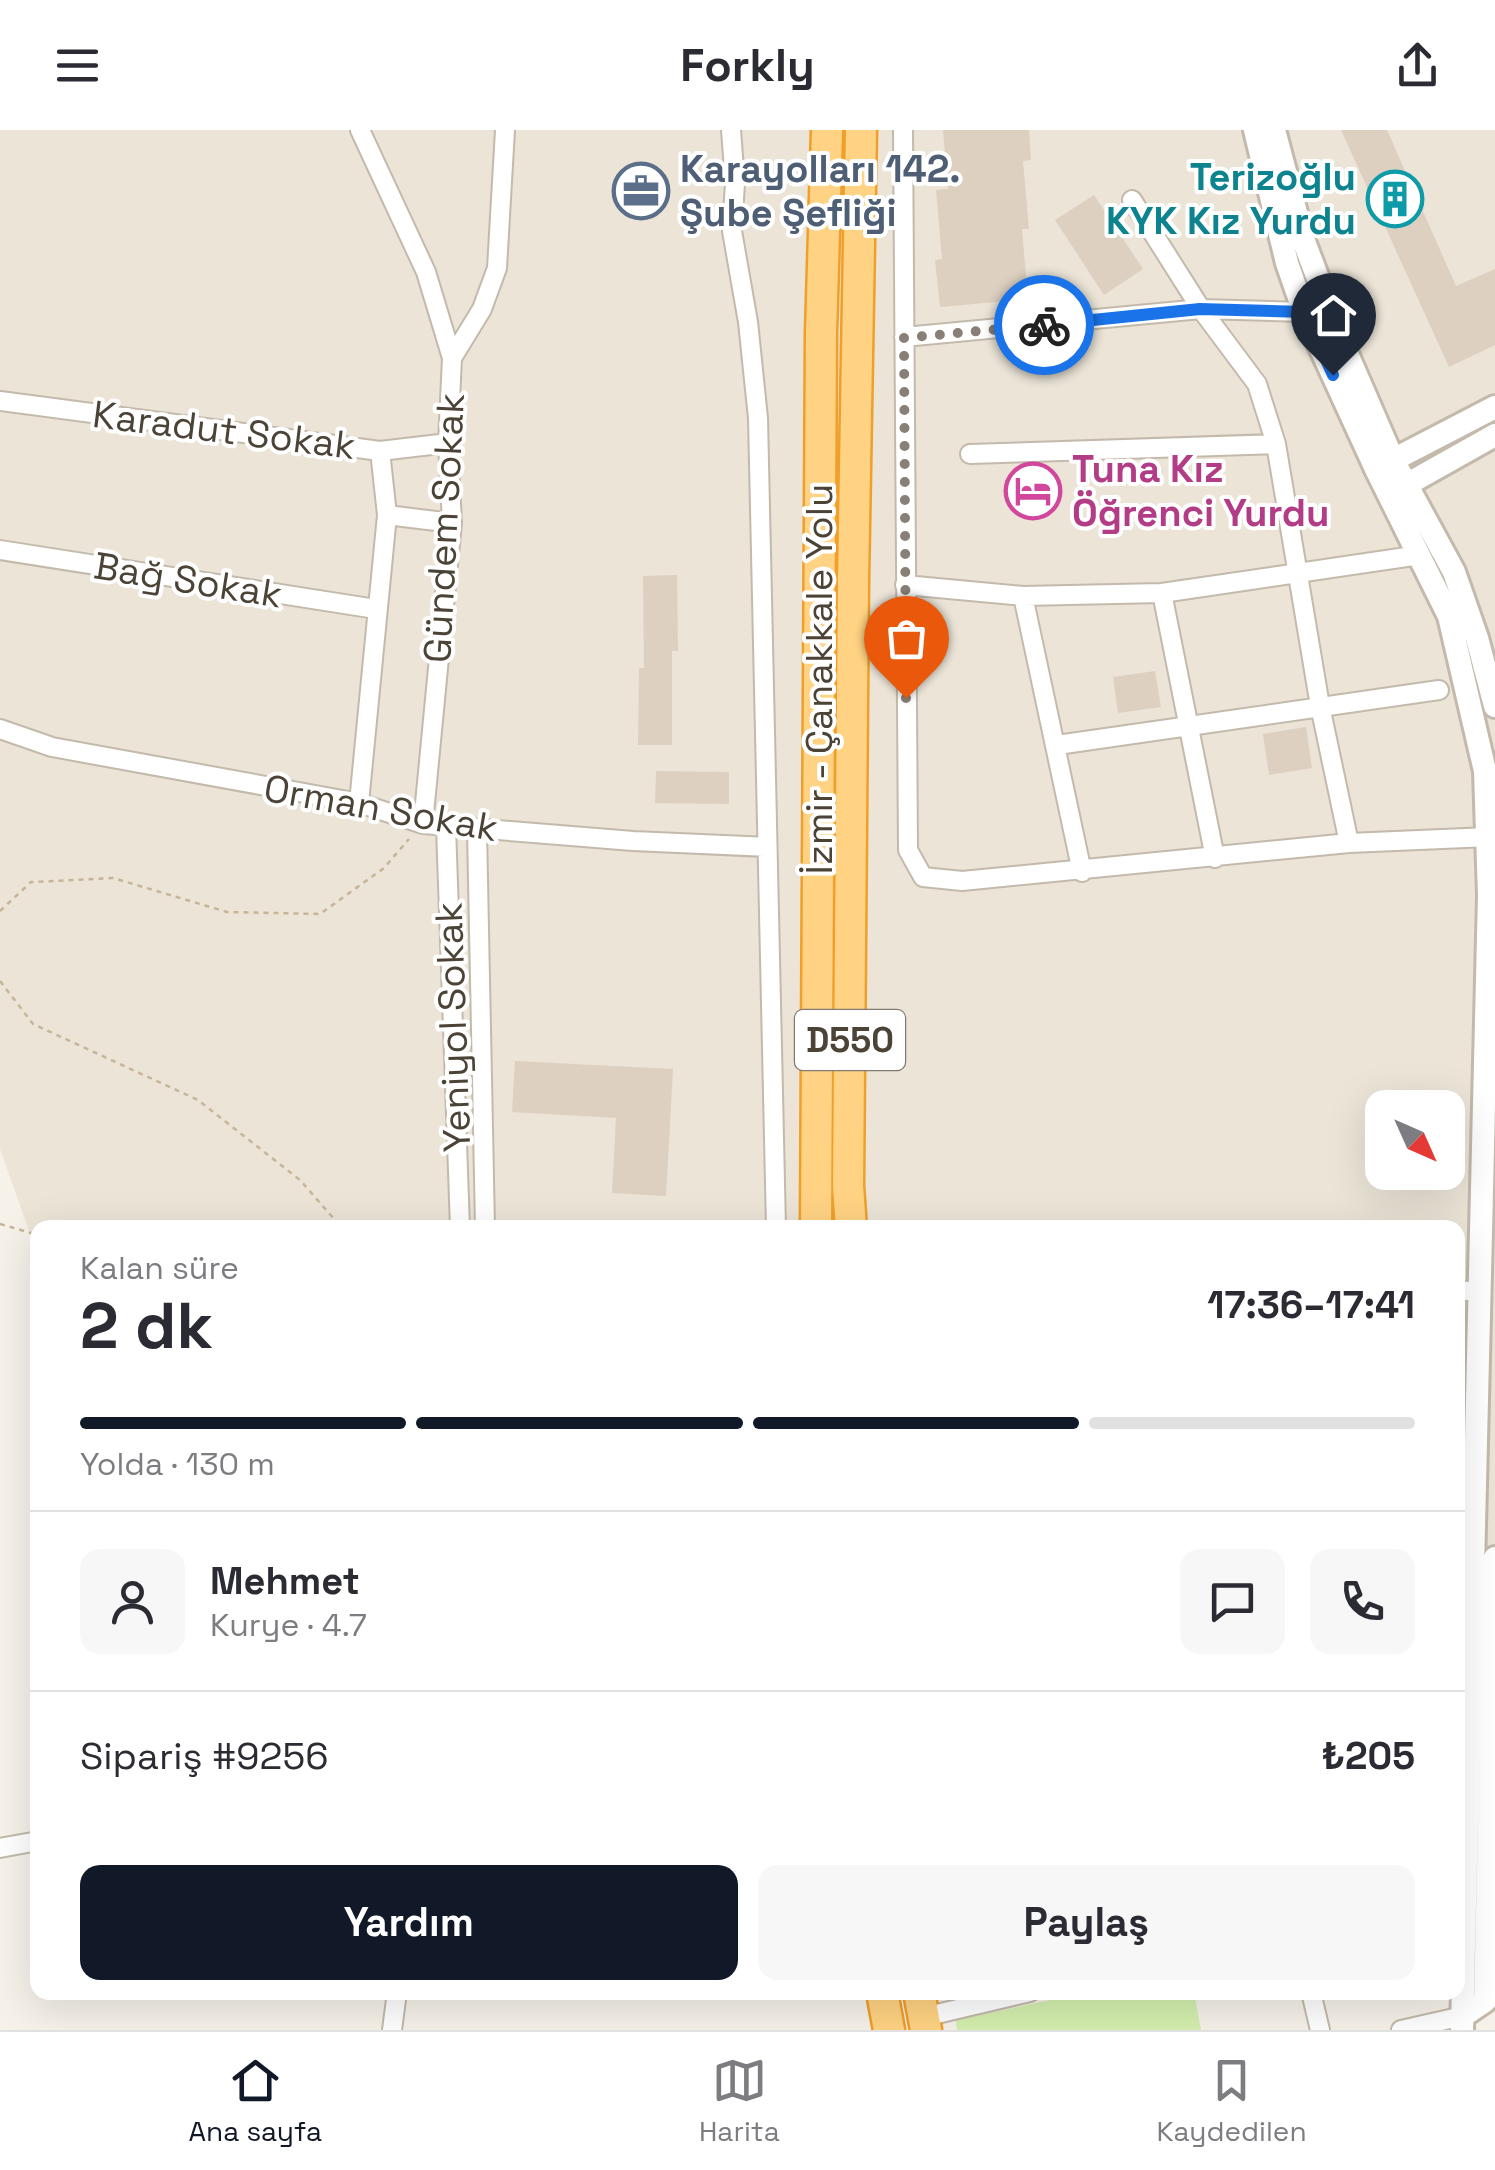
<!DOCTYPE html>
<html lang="tr">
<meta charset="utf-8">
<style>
:root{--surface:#fff;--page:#f7f7f7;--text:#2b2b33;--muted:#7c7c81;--line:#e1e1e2;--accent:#111827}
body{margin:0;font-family:"Space Grotesk",sans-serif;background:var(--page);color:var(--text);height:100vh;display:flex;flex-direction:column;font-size:38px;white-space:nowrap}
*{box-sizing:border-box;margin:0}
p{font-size:32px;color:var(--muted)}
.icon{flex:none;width:55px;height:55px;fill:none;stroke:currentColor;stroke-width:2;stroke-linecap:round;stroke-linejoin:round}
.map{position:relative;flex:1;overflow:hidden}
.details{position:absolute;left:30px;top:1090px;width:1435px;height:780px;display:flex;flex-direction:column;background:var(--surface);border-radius:20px;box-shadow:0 10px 40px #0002}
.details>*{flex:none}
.needle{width:65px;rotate:135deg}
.buttons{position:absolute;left:1365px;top:960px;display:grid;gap:20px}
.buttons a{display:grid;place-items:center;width:100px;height:100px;border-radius:20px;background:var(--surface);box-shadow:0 10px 40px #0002;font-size:50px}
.pin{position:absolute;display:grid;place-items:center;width:85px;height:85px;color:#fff;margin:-102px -42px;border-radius:50% 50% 50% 0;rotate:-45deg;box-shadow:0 0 10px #0007}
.pin .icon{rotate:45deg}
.courier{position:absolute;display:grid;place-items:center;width:100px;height:100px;margin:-50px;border:8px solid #1a73e8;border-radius:50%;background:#fff;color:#222;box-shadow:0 2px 12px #0007}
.headline em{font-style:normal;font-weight:600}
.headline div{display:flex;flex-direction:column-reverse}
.headline{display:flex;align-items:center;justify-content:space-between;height:170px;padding:0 50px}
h1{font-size:65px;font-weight:600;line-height:75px}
.bar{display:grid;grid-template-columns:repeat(4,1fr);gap:15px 10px;align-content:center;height:120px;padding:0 50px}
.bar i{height:12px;border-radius:8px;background:var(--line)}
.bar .selected{background:var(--accent)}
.bar p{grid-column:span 4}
.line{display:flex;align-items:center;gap:25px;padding:0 50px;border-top:2px solid var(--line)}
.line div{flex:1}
.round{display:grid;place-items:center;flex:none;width:105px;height:105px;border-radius:20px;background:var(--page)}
.button{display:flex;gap:20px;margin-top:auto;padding:20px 50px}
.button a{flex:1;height:115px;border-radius:20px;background:var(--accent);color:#fff;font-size:40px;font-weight:600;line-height:115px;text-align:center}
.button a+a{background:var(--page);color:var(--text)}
header{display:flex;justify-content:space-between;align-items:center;height:130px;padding:0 50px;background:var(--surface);font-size:45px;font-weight:600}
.tabs{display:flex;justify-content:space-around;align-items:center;height:140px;border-top:2px solid var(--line);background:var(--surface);font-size:28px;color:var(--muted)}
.tabs a{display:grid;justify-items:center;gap:5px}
.tabs .selected{color:var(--accent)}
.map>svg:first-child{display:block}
.residential{fill:#ebe4d7;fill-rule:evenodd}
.green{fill:#d4efae}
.building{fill:#ddd0c1}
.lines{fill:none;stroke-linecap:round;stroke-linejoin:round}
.minor-casing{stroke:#c3baab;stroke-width:22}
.tertiary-casing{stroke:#c3baab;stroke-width:28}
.trunk-casing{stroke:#f09f2a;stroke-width:35}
.path{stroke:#c7b59a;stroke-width:2.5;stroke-dasharray:5 5;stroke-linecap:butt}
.minor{stroke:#fff;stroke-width:18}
.tertiary{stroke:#fff;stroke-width:22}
.trunk{stroke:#ffd383;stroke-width:30}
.done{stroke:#888076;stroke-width:10;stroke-dasharray:0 18}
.route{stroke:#1a73e8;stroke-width:12}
.labels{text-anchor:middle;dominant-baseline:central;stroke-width:8;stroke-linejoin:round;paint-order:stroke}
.shield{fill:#fff;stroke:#827b73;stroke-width:2.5}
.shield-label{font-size:35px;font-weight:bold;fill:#4c4337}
.service-label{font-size:38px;font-weight:bold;fill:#4e5e75;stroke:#fff;text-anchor:start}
.culture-label{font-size:38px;font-weight:bold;fill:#0d838f;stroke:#fff;text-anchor:end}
.street-label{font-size:38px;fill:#4c4337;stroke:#fff}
.hotel-label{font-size:38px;font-weight:bold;fill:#b23c85;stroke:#fff;text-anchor:start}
</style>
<header><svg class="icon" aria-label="menu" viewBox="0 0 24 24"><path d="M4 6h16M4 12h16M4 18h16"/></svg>Forkly<svg class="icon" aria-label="share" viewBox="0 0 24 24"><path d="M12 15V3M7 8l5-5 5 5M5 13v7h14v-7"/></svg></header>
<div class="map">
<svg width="1495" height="1900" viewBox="0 0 1495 1900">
<rect width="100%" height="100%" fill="#f6f2ea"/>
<path class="residential" d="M0 0H1495V1552L1458 1558V1098H38L37 1123 0 1019ZM1382 978H1448V1042H1382Z"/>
<path class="green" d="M1194 1862 1201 1900H957L956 1890 1084 1863Z"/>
<path class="building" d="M943 0H1029L1031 30 1023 31 1029 99H1022L1028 169 940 177 935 130 942 129 936 60 948 59Z
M1341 0H1387L1456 156 1495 139V215L1449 237Z
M1094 65 1143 139 1104 165 1055 90Z
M677 445 678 521H672V615H638L639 538H644L643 446Z
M1155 541 1161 577 1118 583 1113 547Z
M1306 597 1312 638 1269 645 1263 604Z
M656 641 729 642V674L655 673Z
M515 931 673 939 666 1066 612 1063 616 988 512 982Z"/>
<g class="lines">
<g class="minor-casing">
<path id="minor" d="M360 0 426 142 452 228 448 313 452 393 423 694
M731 0 735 53 732 101 748 192 758 288 776 1098
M903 0 908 720 923 747 962 751 1349 713 1489 707 1495 714
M1132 70 1201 179 1257 254 1276 314 1320 576 1349 713
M904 207 1201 179 1304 182
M452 228 482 179 497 138 505 0
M0 271 380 321 448 313
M970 324 1276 314
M387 385 452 393
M0 420 376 479
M905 455 1023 466 1162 463 1420 425
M1162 463 1215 728
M1023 466 1082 742
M0 599 52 617 359 673 423 694 633 711 767 717
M1057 615 1439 560
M359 673 387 385 380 321
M446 697 460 1098
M477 700 485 1098
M1458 1160 1478 1162
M0 1718 38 1711
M1311 1862 1320 1900
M924 1887 1030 1862
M392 1900 397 1862
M1401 1900 1463 1886"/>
</g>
<g class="tertiary-casing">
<path id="tertiary" d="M1255 0 1287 133 1304 182 1376 339 1449 486 1485 641 1489 765 1462 1900
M1274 0 1303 109 1344 217 1393 330 1454 442 1477 508 1495 576
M1393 330 1495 277
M1406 355 1495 305
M1463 1886 1485 1871 1495 1428"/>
</g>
<g class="trunk-casing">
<path id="trunk" d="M816 1098 821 203 827 0
M851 1098 848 1056 853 451 861 0
M882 1862 889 1900
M919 1862 926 1900"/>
</g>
<path class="path" d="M0 781 31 752 113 748 227 782 320 784 384 738 409 709
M0 851 33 894 198 970 300 1050 342 1098
M0 1094 38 1105"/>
<use href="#minor" class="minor"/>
<use href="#tertiary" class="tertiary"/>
<use href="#trunk" class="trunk"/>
</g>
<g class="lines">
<path class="done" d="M906 568 904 208 1044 195"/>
<path class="route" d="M1044 195 1200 179 1304 182 1333 245"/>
</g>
<defs>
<g id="office-ring" transform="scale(2.875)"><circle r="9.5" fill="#fff" stroke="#5c6f8a" stroke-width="1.5"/><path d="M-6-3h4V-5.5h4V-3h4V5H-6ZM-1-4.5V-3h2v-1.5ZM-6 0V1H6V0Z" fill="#5c6f8a"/></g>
<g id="building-ring" transform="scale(2.875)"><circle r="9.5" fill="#fff" stroke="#0f9aa8" stroke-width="1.5"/><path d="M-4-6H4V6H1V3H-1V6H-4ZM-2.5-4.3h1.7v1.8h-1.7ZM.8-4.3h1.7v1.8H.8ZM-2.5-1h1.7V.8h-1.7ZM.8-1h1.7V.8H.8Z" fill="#0f9aa8"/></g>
<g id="hotel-ring" transform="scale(2.875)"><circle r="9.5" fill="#fff" stroke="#d1479c" stroke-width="1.5"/><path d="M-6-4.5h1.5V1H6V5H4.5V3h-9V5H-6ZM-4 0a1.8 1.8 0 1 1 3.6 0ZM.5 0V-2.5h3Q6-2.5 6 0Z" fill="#d1479c"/></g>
</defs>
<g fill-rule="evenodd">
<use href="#office-ring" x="641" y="61"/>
<use href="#building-ring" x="1395" y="69"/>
<use href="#hotel-ring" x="1033" y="361"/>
</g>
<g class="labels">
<rect class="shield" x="795" y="880" width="110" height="60" rx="8"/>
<g class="shield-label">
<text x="850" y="910">D550</text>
</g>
<g class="service-label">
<text x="680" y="39">Karayolları 142.<tspan x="680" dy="44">Şube Şefliği</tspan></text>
</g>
<g class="culture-label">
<text x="1356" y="47">Terizoğlu<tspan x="1356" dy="44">KYK Kız Yurdu</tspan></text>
</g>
<g class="street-label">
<text transform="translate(224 300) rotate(7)">Karadut Sokak</text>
<text transform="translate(444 398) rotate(-87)">Gündem Sokak</text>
<text transform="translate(188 450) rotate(9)">Bağ Sokak</text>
<text transform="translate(819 549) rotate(-90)">İzmir - Çanakkale Yolu</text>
<text transform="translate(381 678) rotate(10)">Orman Sokak</text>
<text transform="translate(453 897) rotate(-92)">Yeniyol Sokak</text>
</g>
<g class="hotel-label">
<text x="1072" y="339">Tuna Kız<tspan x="1072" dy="44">Öğrenci Yurdu</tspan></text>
</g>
</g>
</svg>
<div class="buttons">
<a><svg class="needle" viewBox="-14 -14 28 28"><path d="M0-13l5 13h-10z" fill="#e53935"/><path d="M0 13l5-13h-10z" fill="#7c7c81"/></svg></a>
</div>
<div class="pin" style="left:906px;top:568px;background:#ea580c"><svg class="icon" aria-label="bag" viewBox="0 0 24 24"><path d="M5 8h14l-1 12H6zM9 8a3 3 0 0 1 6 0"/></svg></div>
<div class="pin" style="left:1333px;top:245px;background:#1f2937"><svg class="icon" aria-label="home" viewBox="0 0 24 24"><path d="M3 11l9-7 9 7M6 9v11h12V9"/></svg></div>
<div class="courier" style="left:1044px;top:195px"><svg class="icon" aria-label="bike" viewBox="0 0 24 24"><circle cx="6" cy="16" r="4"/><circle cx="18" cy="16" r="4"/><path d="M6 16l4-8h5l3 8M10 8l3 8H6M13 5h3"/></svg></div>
<section class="details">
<div class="headline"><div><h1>2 dk</h1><p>Kalan süre</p></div><em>17:36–17:41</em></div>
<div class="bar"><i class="selected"></i><i class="selected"></i><i class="selected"></i><i></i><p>Yolda · 130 m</p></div>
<div class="line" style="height:180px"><a class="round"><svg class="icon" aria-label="person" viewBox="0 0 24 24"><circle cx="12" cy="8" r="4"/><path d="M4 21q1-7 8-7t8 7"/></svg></a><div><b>Mehmet</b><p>Kurye · 4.7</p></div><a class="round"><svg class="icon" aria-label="chat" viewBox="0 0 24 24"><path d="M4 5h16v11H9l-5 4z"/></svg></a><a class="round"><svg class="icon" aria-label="phone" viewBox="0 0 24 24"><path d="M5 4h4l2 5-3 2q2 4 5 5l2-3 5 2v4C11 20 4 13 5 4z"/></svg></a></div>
<div class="line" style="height:130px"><div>Sipariş #9256</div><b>₺205</b></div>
<div class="button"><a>Yardım</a><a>Paylaş</a></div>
</section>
</div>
<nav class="tabs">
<a class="selected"><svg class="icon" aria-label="home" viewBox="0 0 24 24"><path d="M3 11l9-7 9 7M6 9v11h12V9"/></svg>Ana sayfa</a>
<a><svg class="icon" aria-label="map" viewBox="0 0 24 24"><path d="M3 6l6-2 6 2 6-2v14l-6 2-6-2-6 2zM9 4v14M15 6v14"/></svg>Harita</a>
<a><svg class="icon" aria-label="saved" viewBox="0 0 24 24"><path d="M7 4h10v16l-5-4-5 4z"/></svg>Kaydedilen</a>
</nav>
